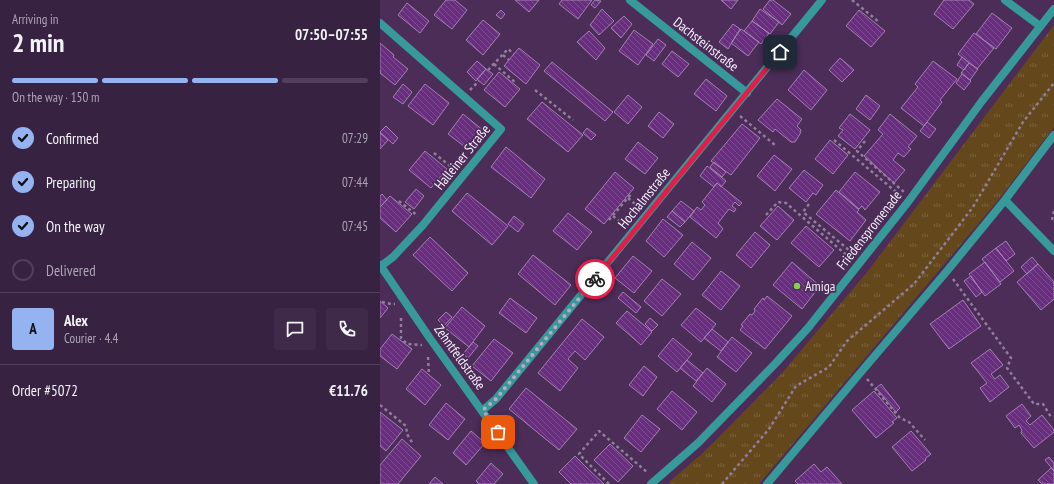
<!DOCTYPE html>
<meta charset="utf-8">
<style>
:root{--surface:#382242;--page:#3f2a49;--text:#f1f3f6;--muted:#aba4b2;--line:#523f5b;--accent:#95b2f1}
body{margin:0;font-family:"PT Sans Narrow",sans-serif;background:var(--page);color:var(--text);height:100vh;display:flex;flex-direction:column;font-size:15px;white-space:nowrap}
*{box-sizing:border-box;margin:0}
p{font-size:13px;color:var(--muted)}
.icon{flex:none;width:22px;height:22px;fill:none;stroke:currentColor;stroke-width:2;stroke-linecap:round;stroke-linejoin:round}
.map{position:relative;flex:1;overflow:hidden}
.details{display:flex;flex-direction:column;background:var(--surface);width:380px}
.details>*{flex:none}
.pin{position:absolute;display:grid;place-items:center;width:34px;height:34px;color:#fff;margin:-17px;border-radius:8px;box-shadow:0 2px 6px #0006}
.courier{position:absolute;display:grid;place-items:center;width:40px;height:40px;margin:-20px;border:3px solid #e11d48;border-radius:50%;background:#fff;color:#222;box-shadow:0 1px 5px #0007}
.summary em{font-style:normal;font-weight:700}
.summary div{display:flex;flex-direction:column-reverse}
.summary{display:flex;align-items:center;justify-content:space-between;height:68px;padding:0 12px}
h1{font-size:26px;font-weight:700;line-height:30px}
.bar{display:grid;grid-template-columns:repeat(4,1fr);gap:6px 4px;align-content:center;height:48px;padding:0 12px}
.bar i{height:5px;border-radius:3px;background:var(--line)}
.bar .current{background:var(--accent)}
.bar p{grid-column:span 4}
.line{display:flex;align-items:center;gap:10px;padding:0 12px;border-top:1px solid var(--line)}
.line div{flex:1}
.round{display:grid;place-items:center;flex:none;width:42px;height:42px;border-radius:4px;background:var(--page)}
ol{padding:0 12px;list-style:none}
li{display:flex;align-items:center;gap:12px;height:44px}
li p{margin-inline-start:auto}
li .icon{padding:4px;border-radius:50%;background:var(--accent);color:#111;stroke-width:4}
li:last-child{color:var(--muted)}
li i{width:22px;height:22px;border:2px solid var(--line);border-radius:50%}
main{display:flex;flex:1;min-height:0}
.map>svg:first-child{display:block}
.grass{fill:url(#grass-tufts)}
.building{fill:url(#building-back-hatch);stroke:#a281b1}
.lines{fill:none;stroke-linecap:round;stroke-linejoin:round}
.path{stroke:#927d9c;stroke-width:2.5;stroke-dasharray:3 3;stroke-linecap:butt}
.minor{stroke:#37999a;stroke-width:8}
.tertiary{stroke:#37999a;stroke-width:8}
.done{stroke:#bbaac3;stroke-width:4;stroke-dasharray:0 7.2}
.route{stroke:#e11d48;stroke-width:5}
.poi-dot{fill:#81d050;stroke:#4b2d58;stroke-width:1.5}
.labels{text-anchor:middle;dominant-baseline:central;stroke-width:3.5;stroke-linejoin:round;paint-order:stroke}
.street-label{font-size:14px;fill:#f7edfc;stroke:#4b2d58}
.poi-label{font-size:14px;fill:#f7edfc;stroke:#4b2d58;text-anchor:start}
</style>
<main>
<section class="details">
<div class="summary"><div><h1>2 min</h1><p>Arriving in</p></div><em>07:50–07:55</em></div>
<div class="bar"><i class="current"></i><i class="current"></i><i class="current"></i><i></i><p>On the way · 150 m</p></div>
<ol>
<li><svg class="icon" aria-label="check" viewBox="0 0 24 24"><path d="M5 12l5 5 9-10"/></svg>Confirmed<p>07:29</p></li>
<li><svg class="icon" aria-label="check" viewBox="0 0 24 24"><path d="M5 12l5 5 9-10"/></svg>Preparing<p>07:44</p></li>
<li><svg class="icon" aria-label="check" viewBox="0 0 24 24"><path d="M5 12l5 5 9-10"/></svg>On the way<p>07:45</p></li>
<li><i></i>Delivered</li>
</ol>
<div class="line" style="height:72px"><b class="round" style="background:var(--accent);color:#111">A</b><div><b>Alex</b><p>Courier · 4.4</p></div><a class="round"><svg class="icon" aria-label="chat" viewBox="0 0 24 24"><path d="M4 5h16v11H9l-5 4z"/></svg></a><a class="round"><svg class="icon" aria-label="phone" viewBox="0 0 24 24"><path d="M5 4h4l2 5-3 2q2 4 5 5l2-3 5 2v4C11 20 4 13 5 4z"/></svg></a></div>
<div class="line" style="height:52px"><div>Order #5072</div><b>€11.76</b></div>
</section>
<div class="map">
<svg width="674" height="484" viewBox="0 0 674 484">
<defs>
<pattern id="grass-tufts" width="24" height="20" patternUnits="userSpaceOnUse"><rect width="24" height="20" fill="#64481c"/><path d="M3 7l-1-3M5 7V3M7 7l1-3M15 17l-1-3M17 17v-4M19 17l1-3" fill="none" stroke="#7b633e"/></pattern>
<pattern id="building-back-hatch" width="6" height="6" patternUnits="userSpaceOnUse"><rect width="6" height="6" fill="#682d7e"/><path d="M-1 5l2 2M0 0l6 6M5-1l2 2" fill="none" stroke="#7e4c91"/></pattern>
</defs>
<rect width="100%" height="100%" fill="#4b2d58"/>
<path class="grass" d="M674 25V127L620 198 379 484H290L289 482 325 451 402 373 488 271Z"/>
<path class="building" d="M66 0H75L87 10 72 29 54 15Z
M135 0H159L149 12Z
M182 0H212L198 19 179 4Z
M215 0 221 1 215 8 211 5Z
M341 0H358L351 9Z
M390 0H393L411 14 402 25 383 9Z
M564 0H589L594 4 573 29 554 14Z
M27 3 49 21 40 33 18 15Z
M222 9 234 21 219 35 210 25Z
M380 9 399 22 390 34 372 21Z
M121 10 125 14 121 19 116 15Z
M479 10 505 31 491 47 466 26Z
M612 13 632 28 616 49 596 34Z
M244 16 252 24 241 38 231 28Z
M103 20 120 34 103 55 86 40Z
M372 21 389 33 381 44 364 31Z
M353 24 360 29 348 49 339 42Z
M361 29 379 42 368 56 351 43Z
M254 30 273 44 258 65 239 51Z
M209 31 225 48 216 60 197 42Z
M594 33 614 48 597 69 578 54Z
M278 39 286 45 274 61 266 55Z
M0 43 14 55 13 57 28 69 15 85 0 73 1 71 0 70Z
M139 48 160 65 146 84 124 66Z
M292 51 309 64 298 77 282 64Z
M582 57 589 63 584 70 577 65Z
M460 58 474 70 462 82 449 70Z
M97 61 106 69 96 81 87 72Z
M553 61 577 79 560 100 562 102 544 126 521 108 538 87 535 84Z
M172 62 233 112 225 121 164 71Z
M589 63 598 69 590 80 581 73Z
M106 69 113 74 104 85 97 79Z
M424 70 447 90 431 110 408 90Z
M119 72 140 89 125 107 104 90Z
M582 74 591 81 584 90 576 83Z
M326 79 347 96 336 111 314 94Z
M23 84 32 92 23 104 13 97Z
M45 84 69 103 53 125 28 106Z
M248 95 262 107 248 124 234 112Z
M486 95 500 106 490 120 476 109Z
M397 99 422 119 417 126 421 130 420 134 415 142H411L395 129 393 132 378 120Z
M162 102 203 135 188 152 147 119Z
M279 112 294 124 283 138 268 126Z
M83 114 104 131 89 150 68 134Z
M470 114 490 130 475 149 458 136 463 130 459 128Z
M510 114 537 136 528 147 531 149 524 157 518 153 513 160 525 170 514 183 484 156 503 134 498 130Z
M547 122 556 129 549 138 540 131Z
M362 124 380 138 351 175 331 161Z
M6 126 18 138 13 144 0 132Z
M207 128 216 135 211 140 203 133Z
M0 133 8 140 0 149Z
M450 140 468 155 453 174 435 159Z
M258 142 278 158 265 174 245 159Z
M126 147 165 179 151 198 111 167Z
M45 151 67 169 51 188 29 170Z
M394 155 412 169 395 191 377 176Z
M334 162 346 172 342 177 330 167Z
M327 166 346 181 341 187 337 183 334 187 320 176Z
M424 170 443 185 436 195 433 193 426 202 409 188Z
M235 172 254 188 224 224 205 209Z
M475 172 500 192 485 210 482 206 479 209 459 192Z
M337 183 362 203 359 206 355 202 352 206 356 209 354 212 349 209 338 223 343 229 336 238 310 217 317 207 321 210 325 205 322 202Z
M36 189 44 196 34 209 25 202Z
M456 190 479 210 477 212 486 220 470 241 436 214Z
M87 193 128 226 112 245 72 211Z
M2 194 7 200 0 207V196Z
M10 196 32 214 16 232 0 218V207Z
M301 201 314 211 305 222 292 211Z
M398 206 414 220 397 240 380 226Z
M292 211 305 222 300 227 287 217Z
M188 213 212 232 197 250 173 231Z
M134 216 144 224 138 232 128 224Z
M283 219 303 235 284 257 266 241Z
M426 226 454 250 439 267 411 243Z
M375 232 390 245 371 268 356 255Z
M50 237 88 273 72 291 33 255Z
M626 241 635 254 626 261 616 248Z
M312 242 331 258 313 280 294 264Z
M616 248 634 271 620 282 602 259Z
M153 255 191 285 175 305 138 274Z
M253 256 272 271 254 293 235 278Z
M652 257 658 264 647 274 641 267Z
M412 262 440 286 422 309 393 285Z
M605 262 621 284 605 296 589 274Z
M658 264 674 282V299L661 310 637 282Z
M341 271 360 286 341 310 322 295Z
M591 276 602 292 596 297 584 281Z
M282 279 301 294 282 316 264 301Z
M243 292 261 307 256 313 238 298Z
M387 296 412 316 385 349 360 330 363 326 361 325 370 314 372 315 375 311 374 309 383 298 384 300Z
M130 298 157 318 146 333 119 313Z
M583 300 601 326 569 349 550 324Z
M0 301 8 308 0 318Z
M82 307 105 326 89 347 65 328Z
M316 308 336 324 321 342 301 325Z
M247 311 272 332 261 345 236 323Z
M66 312 72 317 64 326 58 320Z
M270 318 278 325 272 331 265 324Z
M202 319 224 337 205 360 195 351 188 359 198 368 180 391 158 373Z
M332 329 348 342 341 351 324 338Z
M12 334 32 349 17 369 0 356V349Z
M352 337 372 353 356 372 337 357Z
M293 338 312 354 297 372 278 356Z
M114 339 133 353 111 381 92 366Z
M93 342 98 346 88 358 83 354Z
M610 349 623 365 611 374 615 379 620 375 629 387 610 402 600 388 607 383 591 363Z
M307 360 323 373 316 381 300 368Z
M264 366 277 377 263 396 249 385Z
M327 368 346 384 332 402 313 386Z
M42 369 61 385 45 405 26 389Z
M501 384 520 408 516 412 496 388Z
M146 388 197 429 179 450 129 409Z
M292 391 317 412 302 430 277 409Z
M494 391 517 418 512 422 514 423 496 438 472 410Z
M66 403 85 419 68 440 49 425Z
M642 404 651 416 646 421 650 425 662 415 674 430V432L654 448 641 433 642 430 639 425 635 428 626 416Z
M0 412 23 430 6 451 0 446Z
M262 415 280 429 261 452 244 438Z
M91 431 105 443 86 465 73 453Z
M531 431 551 454 545 459 546 460 532 471 512 447Z
M22 439 41 456 18 484H0V465Z
M230 444 253 466 238 482 214 460Z
M195 456 207 468 224 484H191L179 472Z
M669 457 674 463V471L665 460Z
M111 463 123 474 114 484H99L96 481Z
M434 464 441 472 447 467 462 484H418L415 481Z
M671 468 674 471V484H662L658 480Z
M55 477 63 484H49Z"/>
<g class="lines">
<path class="path" d="M472 0 499 22
M123 55 129 60
M114 64 136 83
M108 70 128 49 134 54
M90 90 99 81
M155 90 193 120
M360 116 395 145
M454 140 521 196
M485 141 477 151 524 192
M54 153 75 170
M248 198 260 208
M19 201 38 216
M429 204 423 212 475 255
M386 215 398 202 406 203 471 259
M233 216 245 226
M229 220 252 193
M672 220 674 211
M573 279 631 358 627 368 654 404H663L671 417
M2 302 11 304H15
M21 318V338L27 344 42 345
M48 357 49 375
M487 379 520 418 529 422 545 440
M0 405 26 426 27 434 33 444
M229 484 199 454 219 431 268 473
M342 484 389 429 416 386 449 367 467 341 534 284 593 207 643 122 674 83"/>
<path class="minor" d="M250 0 367 93
M625 0 660 26
M0 23 121 129 43 225 13 257 1 266
M625 200 674 251
M103 410 116 399 442 0
M387 484 481 372 567 271 625 200 674 135"/>
<path class="tertiary" d="M0 265 49 337 154 484
M271 484 318 443 394 365 428 328 528 202 602 101 674 9"/>
</g>
<g class="lines">
<path class="done" d="M118 432 103 410 116 399 215 279"/>
<path class="route" d="M215 279 400 52"/>
</g>
<circle class="poi-dot" cx="417" cy="286" r="4"/>
<g class="labels">
<g class="street-label">
<text transform="translate(326 44) rotate(38)">Dachsteinstraße</text>
<text transform="translate(82 157) rotate(-51)">Halleiner Straße</text>
<text transform="translate(264 198) rotate(-51)">Hochalmstraße</text>
<text transform="translate(489 230) rotate(-52)">Friedenspromenade</text>
<text transform="translate(80 357) rotate(54)">Zehntfeldstraße</text>
</g>
<g class="poi-label">
<text x="425" y="286">Amiga</text>
</g>
</g>
</svg>
<div class="pin" style="left:118px;top:432px;background:#ea580c"><svg class="icon" aria-label="bag" viewBox="0 0 24 24"><path d="M5 8h14l-1 12H6zM9 8a3 3 0 0 1 6 0"/></svg></div>
<div class="pin" style="left:400px;top:52px;background:#1f2937"><svg class="icon" aria-label="home" viewBox="0 0 24 24"><path d="M3 11l9-7 9 7M6 9v11h12V9"/></svg></div>
<div class="courier" style="left:215px;top:279px"><svg class="icon" aria-label="bike" viewBox="0 0 24 24"><circle cx="6" cy="16" r="4"/><circle cx="18" cy="16" r="4"/><path d="M6 16l4-8h5l3 8M10 8l3 8H6M13 5h3"/></svg></div>
</div>
</main>
